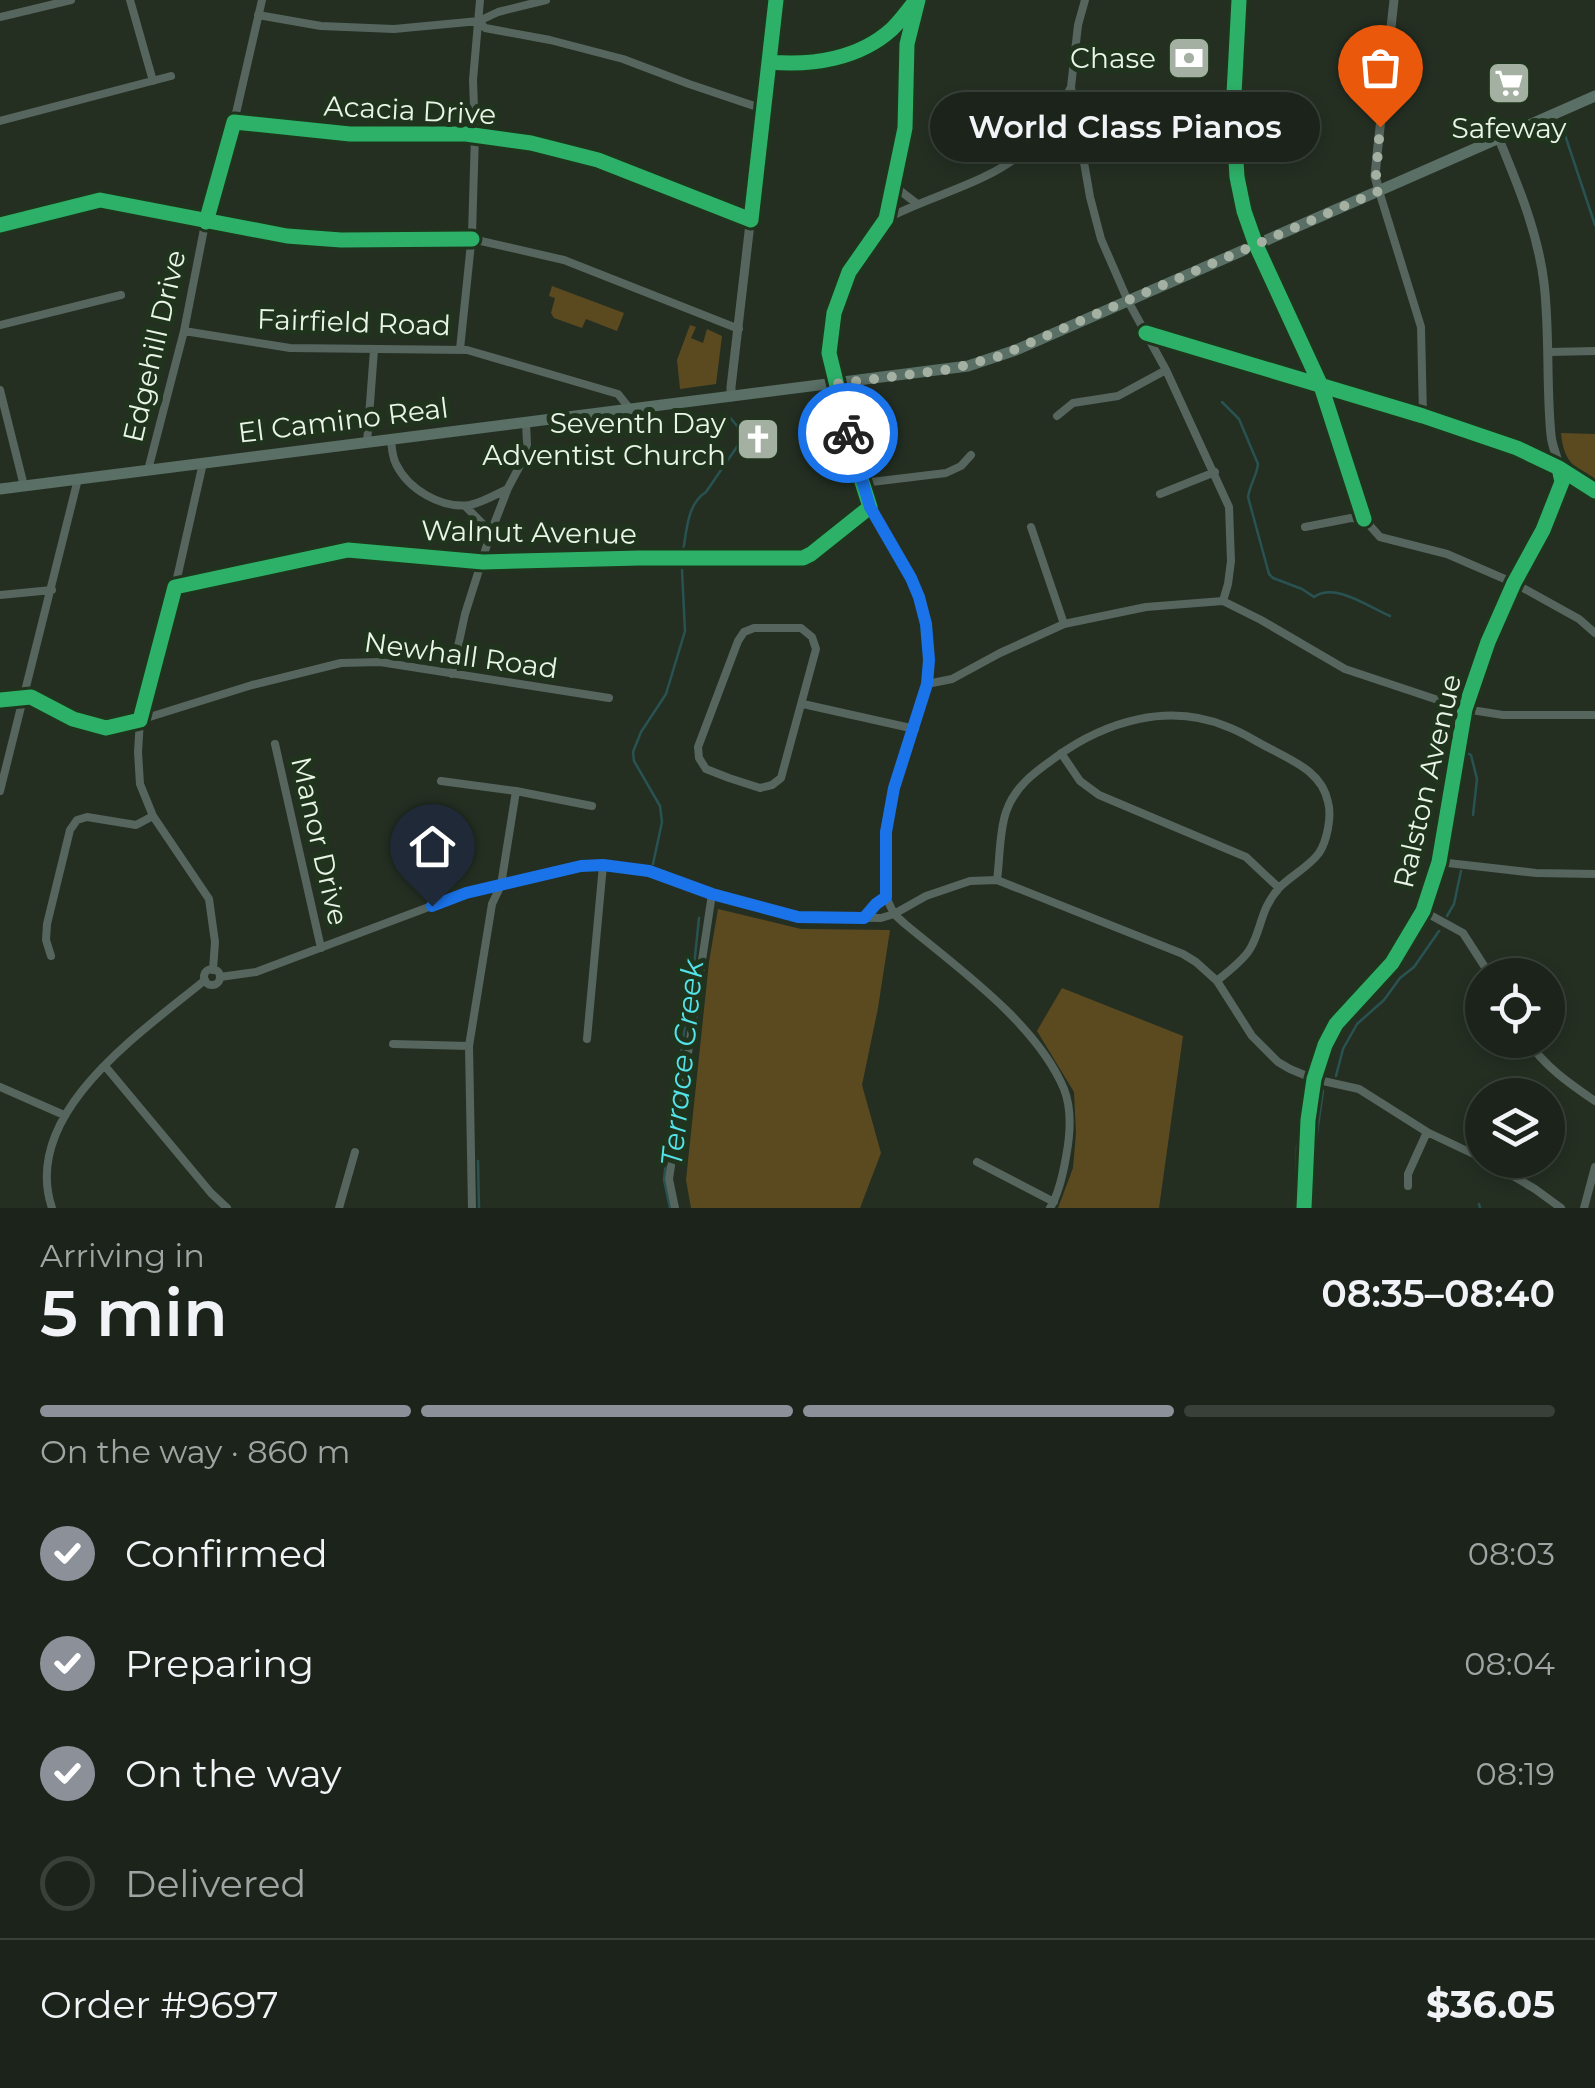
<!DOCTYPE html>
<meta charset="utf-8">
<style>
:root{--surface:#1b231a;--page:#282f27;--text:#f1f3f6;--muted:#a0a4a2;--line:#394039;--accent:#8c9099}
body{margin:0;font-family:Montserrat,sans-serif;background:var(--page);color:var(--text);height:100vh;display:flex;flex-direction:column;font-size:38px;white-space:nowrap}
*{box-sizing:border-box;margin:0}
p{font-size:32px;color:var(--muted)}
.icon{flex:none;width:55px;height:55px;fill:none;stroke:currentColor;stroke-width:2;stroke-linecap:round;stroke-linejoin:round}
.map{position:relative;height:1208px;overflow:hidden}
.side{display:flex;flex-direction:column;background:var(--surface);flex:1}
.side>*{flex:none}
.buttons{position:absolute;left:1465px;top:958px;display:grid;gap:20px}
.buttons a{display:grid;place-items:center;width:100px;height:100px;border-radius:50%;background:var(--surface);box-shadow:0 5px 15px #0003,0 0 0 2px var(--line);font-size:50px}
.pin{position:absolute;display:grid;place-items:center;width:85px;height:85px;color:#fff;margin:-102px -42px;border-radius:50% 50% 50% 0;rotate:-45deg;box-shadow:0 0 10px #0007}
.pin .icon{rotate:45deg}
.courier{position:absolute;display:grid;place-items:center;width:100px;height:100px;margin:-50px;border:8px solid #1a73e8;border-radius:50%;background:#fff;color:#222;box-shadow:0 2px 12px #0007}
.bubble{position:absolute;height:70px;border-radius:35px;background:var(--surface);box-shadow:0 5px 15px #0003,0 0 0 2px var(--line);font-size:32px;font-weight:600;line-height:70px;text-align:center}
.summary em{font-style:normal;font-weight:600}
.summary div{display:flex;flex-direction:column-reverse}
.summary{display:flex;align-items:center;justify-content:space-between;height:170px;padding:0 40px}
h1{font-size:65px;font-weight:600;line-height:75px}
.bar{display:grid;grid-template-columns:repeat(4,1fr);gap:15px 10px;align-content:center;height:120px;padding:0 40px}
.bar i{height:12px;border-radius:8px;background:var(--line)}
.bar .selected{background:var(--accent)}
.bar p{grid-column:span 4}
.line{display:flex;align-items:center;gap:25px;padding:0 40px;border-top:2px solid var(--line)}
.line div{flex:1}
ol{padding:0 40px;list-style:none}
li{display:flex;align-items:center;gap:30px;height:110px}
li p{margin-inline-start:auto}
li .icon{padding:10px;border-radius:50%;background:var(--accent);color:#fff;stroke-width:4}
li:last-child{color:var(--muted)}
li i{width:55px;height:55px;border:5px solid var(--line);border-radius:50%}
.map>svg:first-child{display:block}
.green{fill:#5b4a20}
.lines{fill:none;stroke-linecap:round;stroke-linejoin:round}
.stream{stroke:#295252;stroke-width:2.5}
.minor{stroke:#56655e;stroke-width:8}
.tertiary{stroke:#56655e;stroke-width:9}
.primary{stroke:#5a6f65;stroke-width:11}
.cycleway-casing{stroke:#20341d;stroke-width:21}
.cycleway{stroke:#2db169;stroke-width:15}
.done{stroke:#a4b0a1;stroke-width:10;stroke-dasharray:0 18}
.route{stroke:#1a73e8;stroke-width:12}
.labels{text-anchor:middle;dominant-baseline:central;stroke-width:10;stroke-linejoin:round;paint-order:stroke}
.poi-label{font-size:28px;fill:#e9f5e6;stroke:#20341d;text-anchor:end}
.street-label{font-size:28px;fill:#e9f5e6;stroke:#20341d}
.water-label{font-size:30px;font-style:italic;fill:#53e3e9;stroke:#20341d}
</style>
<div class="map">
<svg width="1595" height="1208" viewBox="0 0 1595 1208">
<rect width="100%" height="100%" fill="#242f22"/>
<path class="green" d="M552 286 624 313 617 331 586 319 582 328 554 318 551 313 555 298 549 296Z
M690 325 696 327 691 338 703 343 707 329 722 336 716 384 680 389 677 360Z
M1561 433 1595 434V480C1572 466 1564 461 1561 433Z
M718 909 801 929 890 930 878 1008 862 1085 881 1153 860 1208H691L686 1180 709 962Z
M1062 988 1183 1036 1159 1208H1058L1073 1168 1076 1133 1074 1092 1037 1031Z"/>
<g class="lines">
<path class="stream" d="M1561 123 1595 225
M1222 402 1239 419 1258 464C1257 475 1250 484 1248 497L1269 574 1273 578 1302 589 1314 597C1336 582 1368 607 1390 616
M683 551C687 530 687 504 706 492L743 438V433L727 414
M1461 750 1471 755 1477 779 1473 815
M653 864 662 822 660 806 634 761 633 752 641 732 666 694 685 631 682 570
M1447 916 1454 904 1461 871
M1336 1076 1343 1049 1357 1024 1384 1000 1400 978 1414 967 1439 931
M1316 1140 1323 1091
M478 1161 479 1208
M1479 1204 1480 1208
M670 1208 664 1180 668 1140 694 966 699 918
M1296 1208 1297 1146"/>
<path class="minor" d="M130 0 153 81
M918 0 907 44 905 128 886 219 849 272 834 313 829 353 855 460 870 507 911 578 919 597 926 624 929 660 927 684 894 788 886 832V897L894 914 905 924C958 968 1037 1024 1064 1089 1072 1109 1070 1136 1066 1157 1063 1174 1059 1194 1050 1208
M1085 0 1078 25 1071 87 1090 197 1101 239 1128 301 1166 370 1229 507 1231 561 1228 584 1223 601
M1239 0 1233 113 1237 177 1244 211 1256 245 1321 386 1364 519
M258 15 321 26 394 29 479 21 498 12 546 0
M0 17 71 0
M479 21 485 28 550 40 623 59 689 84 763 109
M769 62C812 66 856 59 890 30 900 22 908 10 917 0
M0 121 171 76
M234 122 350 134H466L531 143 598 160 751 220
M894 186 916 203
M1379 191 1421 327 1423 416
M886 219C931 195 987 184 1026 150 1046 133 1059 109 1071 87
M0 225 100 200 287 236 341 240 472 239 564 260 739 329
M0 325 121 295
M184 331 290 348 467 350 618 394 630 409
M1148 334 1423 416 1517 448 1559 468 1595 491
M460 349 472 234 475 135 473 80 480 0
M1549 352 1595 351
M0 390 24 486
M1057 416 1073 403 1118 396 1166 370
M391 440C392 448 392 456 396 464 408 489 441 509 470 505 483 502 495 495 507 489
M367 443 374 350
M203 463 175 587 140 720 138 752 140 784 153 816 209 899 215 942 213 970
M148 470 184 331 204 229 234 122 262 0
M863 483 946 473 961 466 971 455
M1160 494 1215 472
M465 506 491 532
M1031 527 1064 624
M1305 527 1351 518 1364 519 1380 537 1447 554 1514 583 1579 619 1595 633
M175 587 348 550 483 562 640 558H803L870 507
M0 595 52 590
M754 628H801L812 637 816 649 781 778 772 785 760 788 729 778 706 769 699 758 698 747 738 641 744 632Z
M452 674 465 614 491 532 508 488 525 456 527 444 526 423
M927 684 952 679 1000 653 1064 624 1146 607 1223 601 1261 620 1345 669 1465 709 1503 715H1595
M0 700 31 697 73 719 106 728 140 720 252 685 341 663 380 662 609 698
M803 704 915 729
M275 744 321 948
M1061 753 1080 781 1099 795 1246 857 1279 888
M441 781 516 791 592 806
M0 791 78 479
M1439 862 1536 873 1595 874
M997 880C1000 858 999 833 1006 812 1015 786 1035 772 1056 757 1106 721 1169 702 1228 727 1242 732 1255 741 1269 748 1293 761 1322 772 1328 802 1332 816 1327 841 1319 853 1309 867 1290 876 1279 888 1260 909 1262 929 1250 949 1243 961 1227 972 1217 981
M1423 911 1463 933 1490 975
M865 918 876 904 886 897
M51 956 46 940 47 924 70 830 77 820 87 817 136 825 153 816
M204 977a8 8 0 1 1 16 0a8 8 0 1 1-16 0Z
M220 977 256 972 466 893 581 865H603L649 871 712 894 798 917 881 918 894 914 926 896 970 881 997 880 1183 954 1196 962 1217 981 1252 1036 1278 1062 1290 1069 1314 1079 1359 1089 1427 1132 1482 1158
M587 1039 603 865
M1527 1040C1544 1066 1570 1084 1595 1101
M393 1044 469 1046
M105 1066 211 1193 227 1208
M0 1087 64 1115
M1486 1160 1535 1189 1561 1208
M977 1162 1054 1202
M1408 1186V1174L1427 1132
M52 1208C20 1113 142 1032 205 980
M339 1208 355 1152
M472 1208 469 1046 492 904 501 885 516 791
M675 1208 669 1179 712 894
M1584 1208 1595 1167"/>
<path class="tertiary" d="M1379 191 1375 176 1377 155 1394 0
M731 397V387L776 0
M1304 1208C1305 1153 1302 1070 1337 1024 1366 985 1405 956 1423 909 1449 845 1447 775 1465 709 1476 666 1495 622 1515 582 1531 551 1551 521 1560 486 1565 470 1552 451 1551 435 1546 385 1550 334 1544 283 1538 233 1518 185 1499 139"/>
<path class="primary" d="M0 489 968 366 1016 350 1595 96"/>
<g class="cycleway-casing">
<path id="cycleway" d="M1239 0 1233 113 1237 177 1244 211 1256 245 1321 386 1364 519
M769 62C812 66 859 59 892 29 900 21 907 12 913 4
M206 222 234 122 350 134H466L531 143 598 160 751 220 776 0
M0 225 100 200 287 236 341 240 472 239
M1146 333 1423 416 1517 448 1559 468 1595 491
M0 700 31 697 73 719 106 728 140 720 175 587 348 550 483 562 640 558H803L811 554 870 507 855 460 829 353 834 313 849 272 886 219 905 128 907 44 918 0
M1304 1208 1308 1120 1314 1079 1325 1045 1336 1024 1392 963 1423 911 1439 862 1465 709 1488 642 1514 583 1543 530 1562 482 1559 468"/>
</g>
<use href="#cycleway" class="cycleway"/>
</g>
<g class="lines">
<path class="done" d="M848 433 835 384 952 369 1000 356 1379 191 1376 176 1380 127"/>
<path class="route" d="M432 906 466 893 581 866 603 865 649 871 712 894 798 917 864 918 876 904 886 897V832L894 788 927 684 929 660 926 624 919 597 911 578 870 507 848 433"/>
</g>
<defs>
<g id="bank-square" transform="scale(2.25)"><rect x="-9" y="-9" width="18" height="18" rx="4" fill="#a4b0a1" stroke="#20341d"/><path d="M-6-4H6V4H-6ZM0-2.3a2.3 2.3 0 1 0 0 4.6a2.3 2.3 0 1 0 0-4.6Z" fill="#fff"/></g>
<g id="supermarket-square" transform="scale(2.25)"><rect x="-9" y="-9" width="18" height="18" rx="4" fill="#a4b0a1" stroke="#20341d"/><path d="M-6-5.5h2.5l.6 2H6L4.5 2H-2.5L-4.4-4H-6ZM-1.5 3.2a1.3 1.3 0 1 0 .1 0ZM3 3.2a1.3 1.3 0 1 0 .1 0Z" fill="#fff"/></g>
<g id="church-square" transform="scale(2.25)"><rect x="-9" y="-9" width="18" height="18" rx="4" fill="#a4b0a1" stroke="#20341d"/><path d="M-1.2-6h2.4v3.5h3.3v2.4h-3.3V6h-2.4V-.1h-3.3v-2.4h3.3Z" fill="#fff"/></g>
</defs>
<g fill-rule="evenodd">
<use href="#bank-square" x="1189" y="58"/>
<use href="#supermarket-square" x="1509" y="83"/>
<use href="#church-square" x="758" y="439"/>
</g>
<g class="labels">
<g class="poi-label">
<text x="1156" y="58">Chase</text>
<text x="1509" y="128" text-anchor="middle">Safeway</text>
<text x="726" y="423">Seventh Day<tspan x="726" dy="32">Adventist Church</tspan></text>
</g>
<g class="street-label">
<text transform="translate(410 110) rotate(3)">Acacia Drive</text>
<text transform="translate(354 322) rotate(2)">Fairfield Road</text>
<text transform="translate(154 346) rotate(-77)">Edgehill Drive</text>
<text transform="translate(343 420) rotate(-7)">El Camino Real</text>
<text transform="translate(529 532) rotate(1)">Walnut Avenue</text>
<text transform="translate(461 655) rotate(8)">Newhall Road</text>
<text transform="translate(1427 781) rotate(-77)">Ralston Avenue</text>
<text transform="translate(320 841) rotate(77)">Manor Drive</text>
</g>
<g class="water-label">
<text transform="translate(682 1063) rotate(-84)">Terrace Creek</text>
</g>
</g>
</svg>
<div class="buttons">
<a><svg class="icon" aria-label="locate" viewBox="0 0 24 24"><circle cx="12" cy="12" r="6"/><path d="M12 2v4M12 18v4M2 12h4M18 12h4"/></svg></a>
<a><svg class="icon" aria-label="layers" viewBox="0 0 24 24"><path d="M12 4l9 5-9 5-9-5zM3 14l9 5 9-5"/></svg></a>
</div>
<div class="pin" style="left:1380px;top:127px;background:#ea580c"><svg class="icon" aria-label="bag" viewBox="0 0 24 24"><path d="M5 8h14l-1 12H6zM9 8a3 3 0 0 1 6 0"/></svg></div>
<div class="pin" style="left:432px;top:906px;background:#1f2937"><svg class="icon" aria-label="home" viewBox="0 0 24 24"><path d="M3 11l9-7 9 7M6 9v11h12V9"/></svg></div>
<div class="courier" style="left:848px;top:433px"><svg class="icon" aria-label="bike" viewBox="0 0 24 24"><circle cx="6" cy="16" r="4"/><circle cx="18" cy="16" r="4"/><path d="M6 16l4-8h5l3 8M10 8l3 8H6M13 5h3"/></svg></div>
<div class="bubble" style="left:930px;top:92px;width:390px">World Class Pianos</div>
</div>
<section class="side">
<div class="summary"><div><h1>5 min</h1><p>Arriving in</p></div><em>08:35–08:40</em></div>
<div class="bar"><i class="selected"></i><i class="selected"></i><i class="selected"></i><i></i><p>On the way · 860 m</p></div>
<ol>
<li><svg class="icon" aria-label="check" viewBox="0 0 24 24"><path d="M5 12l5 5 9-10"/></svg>Confirmed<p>08:03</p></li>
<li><svg class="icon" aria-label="check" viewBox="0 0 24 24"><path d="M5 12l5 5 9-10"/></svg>Preparing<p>08:04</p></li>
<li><svg class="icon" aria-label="check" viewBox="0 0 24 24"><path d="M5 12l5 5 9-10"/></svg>On the way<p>08:19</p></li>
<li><i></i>Delivered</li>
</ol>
<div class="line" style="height:130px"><div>Order #9697</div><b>$36.05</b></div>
</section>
